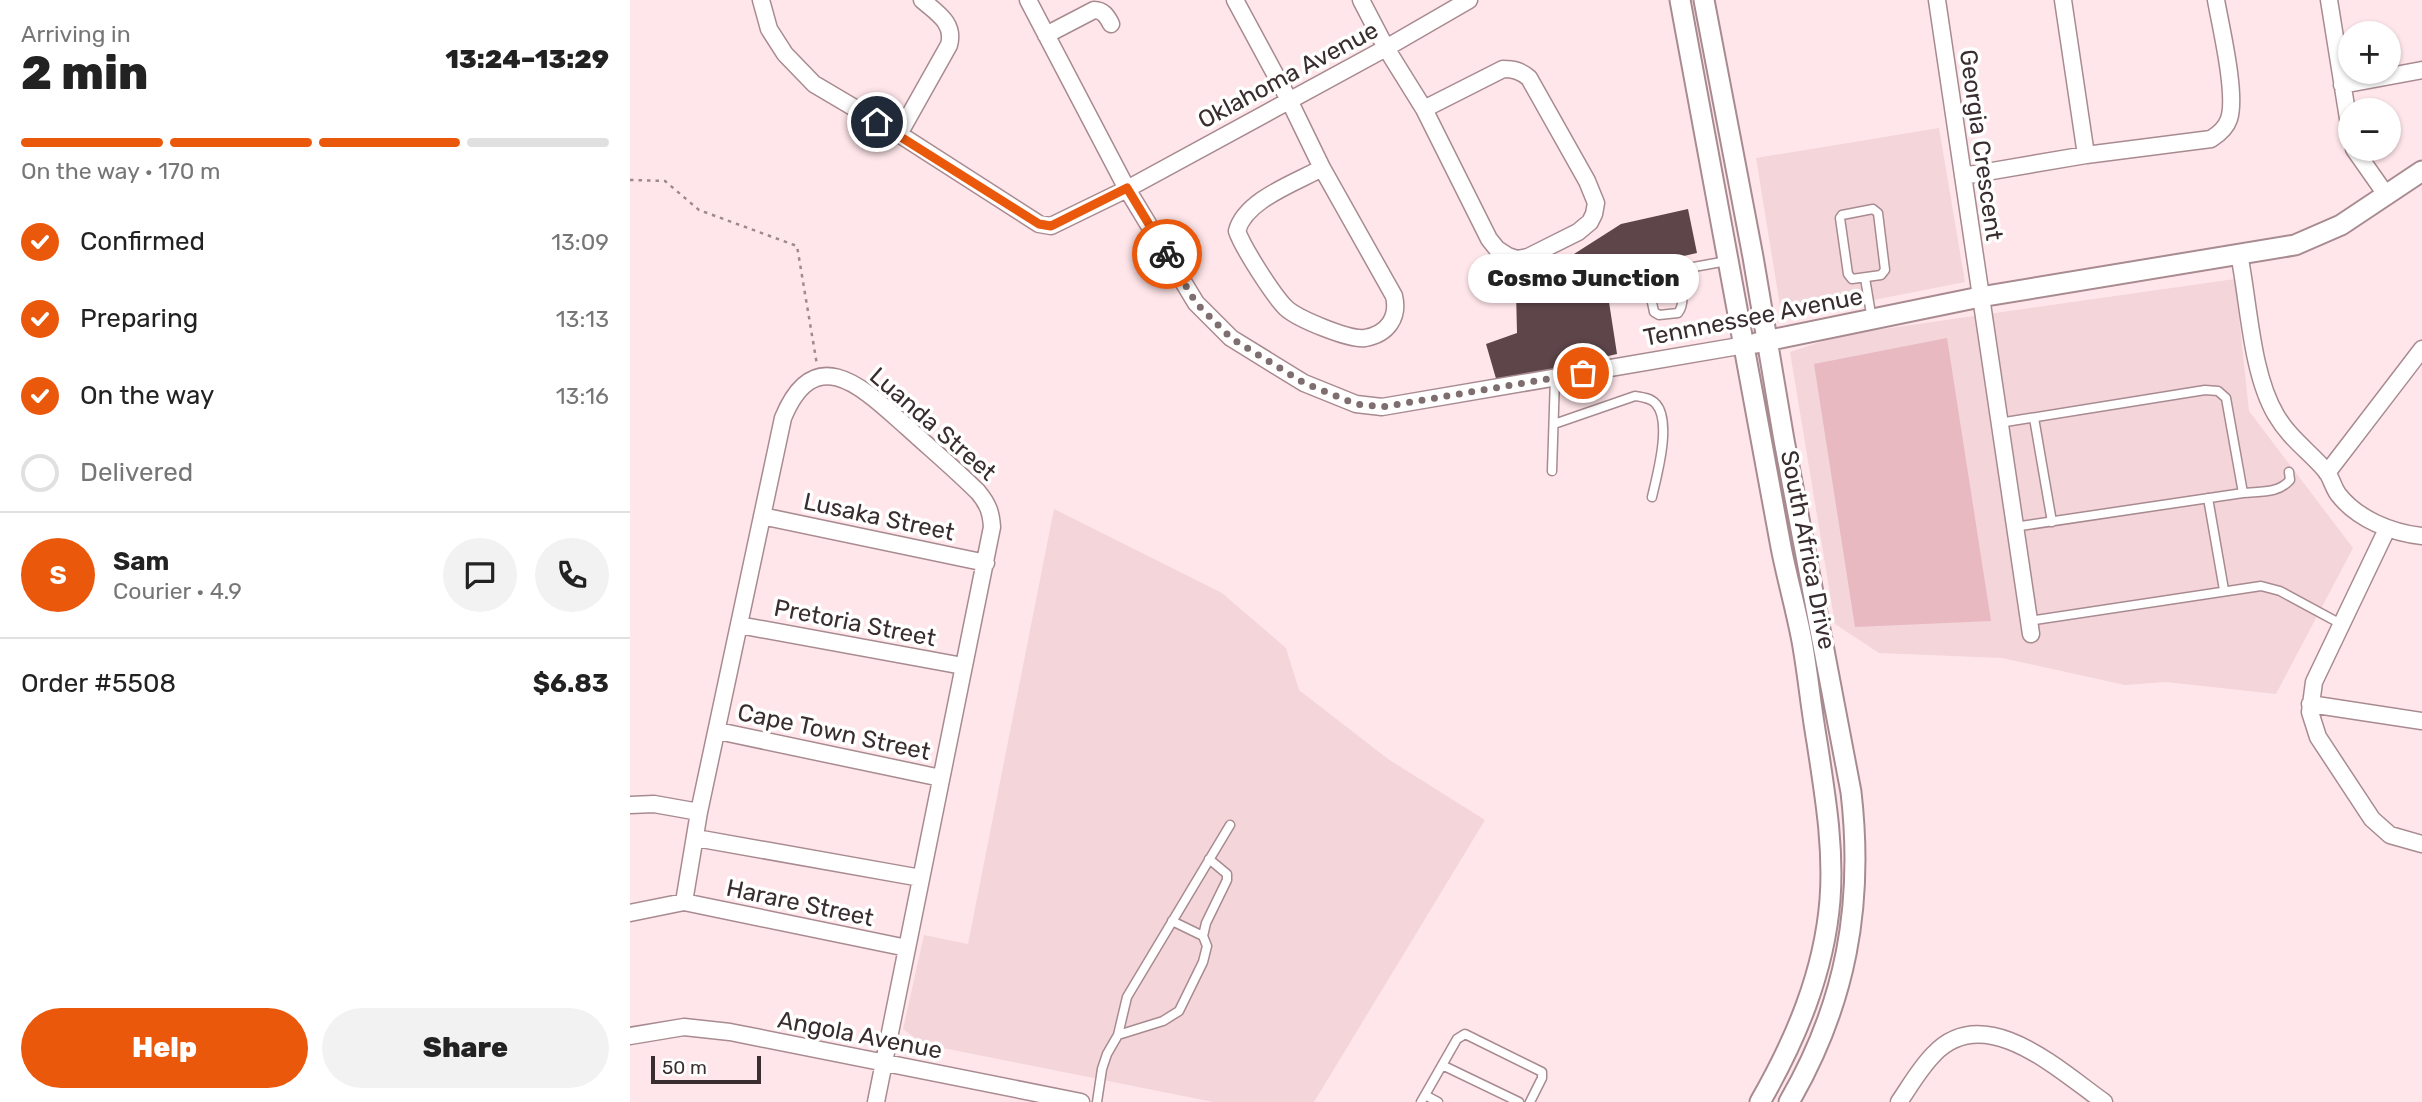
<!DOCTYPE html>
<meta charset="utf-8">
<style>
:root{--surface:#fff;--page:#f2f2f2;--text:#222;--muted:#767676;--line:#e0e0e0;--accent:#ea580c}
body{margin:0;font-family:Rubik,sans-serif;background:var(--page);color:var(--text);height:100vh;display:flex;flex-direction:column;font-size:26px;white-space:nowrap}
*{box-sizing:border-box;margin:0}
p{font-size:23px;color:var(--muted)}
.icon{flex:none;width:38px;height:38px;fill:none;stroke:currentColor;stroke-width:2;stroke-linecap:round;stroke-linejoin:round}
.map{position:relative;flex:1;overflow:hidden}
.panel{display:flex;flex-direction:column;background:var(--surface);width:630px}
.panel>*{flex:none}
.fabs{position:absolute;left:1708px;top:21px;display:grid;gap:14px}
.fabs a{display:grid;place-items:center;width:63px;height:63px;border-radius:50%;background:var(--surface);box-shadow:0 2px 5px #0004;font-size:35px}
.scale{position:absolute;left:21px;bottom:18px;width:110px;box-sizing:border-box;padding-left:7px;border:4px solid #392d2f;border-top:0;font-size:19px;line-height:24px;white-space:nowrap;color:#392d2f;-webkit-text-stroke:5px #fff;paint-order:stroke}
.pin{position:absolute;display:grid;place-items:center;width:60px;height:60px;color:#fff;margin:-30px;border:4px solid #fff;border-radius:50%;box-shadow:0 2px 7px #0007}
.courier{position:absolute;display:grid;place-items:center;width:70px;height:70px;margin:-35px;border:5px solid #ea580c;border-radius:50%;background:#fff;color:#222;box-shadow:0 2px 9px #0007}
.bubble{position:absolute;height:49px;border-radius:24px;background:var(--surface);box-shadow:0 2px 5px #0004;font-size:23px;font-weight:800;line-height:49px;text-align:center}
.summary em{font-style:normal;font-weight:800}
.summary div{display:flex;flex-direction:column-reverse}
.summary{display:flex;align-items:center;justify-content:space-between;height:119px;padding:0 21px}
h1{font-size:46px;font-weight:800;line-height:52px}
.bar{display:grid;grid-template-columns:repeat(4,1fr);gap:10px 7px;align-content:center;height:84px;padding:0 21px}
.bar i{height:9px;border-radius:5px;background:var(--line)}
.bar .on{background:var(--accent)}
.bar p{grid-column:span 4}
.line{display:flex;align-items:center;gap:18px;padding:0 21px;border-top:2px solid var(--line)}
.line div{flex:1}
.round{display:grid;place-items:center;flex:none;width:74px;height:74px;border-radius:37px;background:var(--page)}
ol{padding:0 21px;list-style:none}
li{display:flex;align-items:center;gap:21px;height:77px}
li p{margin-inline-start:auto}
li .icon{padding:7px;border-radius:50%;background:var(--accent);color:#fff;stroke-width:4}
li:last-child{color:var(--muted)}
li i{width:38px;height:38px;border:4px solid var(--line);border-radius:50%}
.primary-button{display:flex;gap:14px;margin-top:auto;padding:14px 21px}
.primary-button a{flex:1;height:80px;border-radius:42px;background:var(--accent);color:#fff;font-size:28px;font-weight:800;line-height:80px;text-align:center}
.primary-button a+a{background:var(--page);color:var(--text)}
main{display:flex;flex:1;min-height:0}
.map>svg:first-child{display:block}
.built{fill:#f3d5da}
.grass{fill:#e9b9c2}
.building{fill:#5d4549}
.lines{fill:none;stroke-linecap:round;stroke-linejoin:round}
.service-casing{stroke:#a88b90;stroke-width:11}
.minor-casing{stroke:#a88b90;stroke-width:19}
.tertiary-casing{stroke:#a88b90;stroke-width:23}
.path{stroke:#9c8a8d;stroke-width:2.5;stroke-dasharray:3.5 5;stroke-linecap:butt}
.service{stroke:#fff;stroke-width:8}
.minor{stroke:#fff;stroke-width:16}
.tertiary{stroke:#fff;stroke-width:19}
.done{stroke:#7e6e70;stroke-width:7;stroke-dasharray:0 12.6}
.route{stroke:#ea580c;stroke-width:9}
.labels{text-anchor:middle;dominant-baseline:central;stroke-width:7;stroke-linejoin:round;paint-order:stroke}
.street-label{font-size:24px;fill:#392d2f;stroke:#fff}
</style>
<main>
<section class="panel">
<div class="summary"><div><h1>2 min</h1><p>Arriving in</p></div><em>13:24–13:29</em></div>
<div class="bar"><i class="on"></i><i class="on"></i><i class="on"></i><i></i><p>On the way · 170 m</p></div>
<ol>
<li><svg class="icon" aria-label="check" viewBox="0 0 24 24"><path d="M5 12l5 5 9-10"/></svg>Confirmed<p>13:09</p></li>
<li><svg class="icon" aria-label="check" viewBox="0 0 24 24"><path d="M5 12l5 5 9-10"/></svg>Preparing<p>13:13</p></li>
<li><svg class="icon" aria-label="check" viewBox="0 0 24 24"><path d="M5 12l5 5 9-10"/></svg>On the way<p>13:16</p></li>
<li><i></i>Delivered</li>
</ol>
<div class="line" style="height:126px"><b class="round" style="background:var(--accent);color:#fff">S</b><div><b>Sam</b><p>Courier · 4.9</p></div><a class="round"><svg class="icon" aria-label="chat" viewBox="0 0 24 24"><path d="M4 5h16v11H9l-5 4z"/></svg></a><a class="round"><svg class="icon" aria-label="phone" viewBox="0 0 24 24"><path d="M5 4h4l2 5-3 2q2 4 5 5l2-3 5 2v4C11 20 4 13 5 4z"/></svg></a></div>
<div class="line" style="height:91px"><div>Order #5508</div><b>$6.83</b></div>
<div class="primary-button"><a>Help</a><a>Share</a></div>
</section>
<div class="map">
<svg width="1792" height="1102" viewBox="0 0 1792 1102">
<rect width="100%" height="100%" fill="#ffe6ea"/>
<path class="built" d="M1309 128 1335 282 1152 318 1126 158Z
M1605 279 1619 411 1723 548 1646 694 1536 682 1495 685 1372 658 1249 653 1205 624 1160 352 1211 335Z
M424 509 592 593 656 648 669 690 758 759 855 820 684 1102H583L293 1044 273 1029 294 935 338 944Z"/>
<path class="grass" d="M1317 338 1361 621 1225 627 1184 364Z"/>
<path class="building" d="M1058 209 1067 253 1005 267 1008 282 977 289 987 354 867 382 856 344 887 333 886 291 991 224Z"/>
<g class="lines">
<g class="service-casing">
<path id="service" d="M1243 209 1248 213 1255 270 1251 275 1222 279 1218 274 1210 218 1212 215Z
M1048 270C1050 284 1057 301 1048 313L1029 315 1024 312C1022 300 1015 283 1025 274L1097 261
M1235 278 1242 320
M1404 418 1422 522
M1369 423 1575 390 1588 391 1596 398 1613 493
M924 424 1005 396C1012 397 1021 398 1026 404 1042 422 1027 475 1022 497
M922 471 925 377
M1578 498 1594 590
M1384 527 1613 493C1629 491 1648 494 1660 480L1659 472
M1399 621 1631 586 1650 591 1711 624
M542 921 573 936
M488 1035 533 1021 549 1011 573 962 577 946 573 936 576 923 597 880V874L579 859
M812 1065 889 1102
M795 1095 808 1102
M467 1102 472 1069 477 1054 488 1035 497 997 600 825
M791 1102 827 1039 835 1034 912 1072V1078L900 1102"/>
</g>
<g class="minor-casing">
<path id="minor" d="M131 0 139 29 155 54 184 84 272 136 409 224 421 226 497 189 756 48 839 0
M398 0 497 189 566 303 601 338 674 383 726 404 752 407 1115 345
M605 0 659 100 692 168 764 296C769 317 758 334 735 338 719 340 668 319 656 308 643 295 613 248 607 231 615 200 665 183 692 168
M731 0 756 48 794 109 859 239 867 249 878 256 887 259 898 257 948 232 960 222 964 214 966 203 957 181 899 78C891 71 884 69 873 69L794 109
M1307 0 1401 634
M1433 0 1456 155
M1699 0 1720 131
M416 35 464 10C473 10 477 16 481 24
M1712 85 1792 70
M269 134 319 45C325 23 307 13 292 0
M1724 149 1757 196
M1333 176 1456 155 1581 139C1589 134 1596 128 1599 119 1607 95 1591 28 1586 0
M1609 254C1619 303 1621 373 1646 415 1660 439 1679 451 1696 471 1701 477 1703 487 1708 494 1727 519 1762 533 1792 536
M1697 473 1792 349
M132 516 356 563
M1757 529 1684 682 1680 712 1688 737 1742 819 1760 835 1792 844
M109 625 333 666
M1680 704 1792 721
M88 731 311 778
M0 805 24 804 69 812 54 902
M69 812 153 418C186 338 236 391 277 427 301 449 325 469 348 492 358 504 361 512 362 527L246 1102
M66 838 291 878
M0 913 54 902 277 948
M0 1036 54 1027 100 1032 451 1102
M1269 1102C1280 1086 1290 1068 1304 1054 1355 1000 1430 1071 1474 1102"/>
</g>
<g class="tertiary-casing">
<path id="tertiary" d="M1050 0C1083 182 1118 364 1151 547 1157 578 1166 609 1172 641 1178 674 1181 708 1187 742 1195 795 1204 846 1200 900 1194 973 1166 1039 1130 1102
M1074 0 1123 257 1154 440 1221 792C1234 905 1216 1004 1159 1102
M1126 343 1350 297 1665 245 1711 225 1792 171"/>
</g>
<path class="path" d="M0 180 35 181 69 210 167 246 187 365"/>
<use href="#service" class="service"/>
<use href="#minor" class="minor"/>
<use href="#tertiary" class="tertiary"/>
</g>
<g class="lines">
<path class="done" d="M537 254 566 303 601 338 674 383 726 404 752 407 953 373"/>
<path class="route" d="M247 122 409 224 421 226 497 188 537 254"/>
</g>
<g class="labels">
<g class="street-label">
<text transform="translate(658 75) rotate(-28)">Oklahoma Avenue</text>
<text transform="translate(1351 145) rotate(82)">Georgia Crescent</text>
<text transform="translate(1123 317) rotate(-11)">Tennnessee Avenue</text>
<text transform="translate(303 424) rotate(41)">Luanda Street</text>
<text transform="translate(249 517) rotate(12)">Lusaka Street</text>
<text transform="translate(1178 550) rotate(79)">South Africa Drive</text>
<text transform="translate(225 623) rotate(11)">Pretoria Street</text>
<text transform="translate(204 732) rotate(12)">Cape Town Street</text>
<text transform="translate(170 903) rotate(12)">Harare Street</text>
<text transform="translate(230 1035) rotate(11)">Angola Avenue</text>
</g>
</g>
</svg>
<div class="fabs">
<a>+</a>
<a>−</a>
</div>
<div class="scale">50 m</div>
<div class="pin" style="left:953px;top:373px;background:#ea580c"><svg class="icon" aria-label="bag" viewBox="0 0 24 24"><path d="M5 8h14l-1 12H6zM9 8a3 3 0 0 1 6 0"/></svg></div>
<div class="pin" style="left:247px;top:122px;background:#1f2937"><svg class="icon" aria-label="home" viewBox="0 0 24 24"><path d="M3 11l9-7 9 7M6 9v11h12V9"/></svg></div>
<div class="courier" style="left:537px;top:254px"><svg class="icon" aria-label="bike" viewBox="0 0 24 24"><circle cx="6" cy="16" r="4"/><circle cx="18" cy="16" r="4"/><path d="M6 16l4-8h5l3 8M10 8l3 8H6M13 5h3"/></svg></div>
<div class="bubble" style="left:838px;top:254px;width:231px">Cosmo Junction</div>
</div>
</main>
